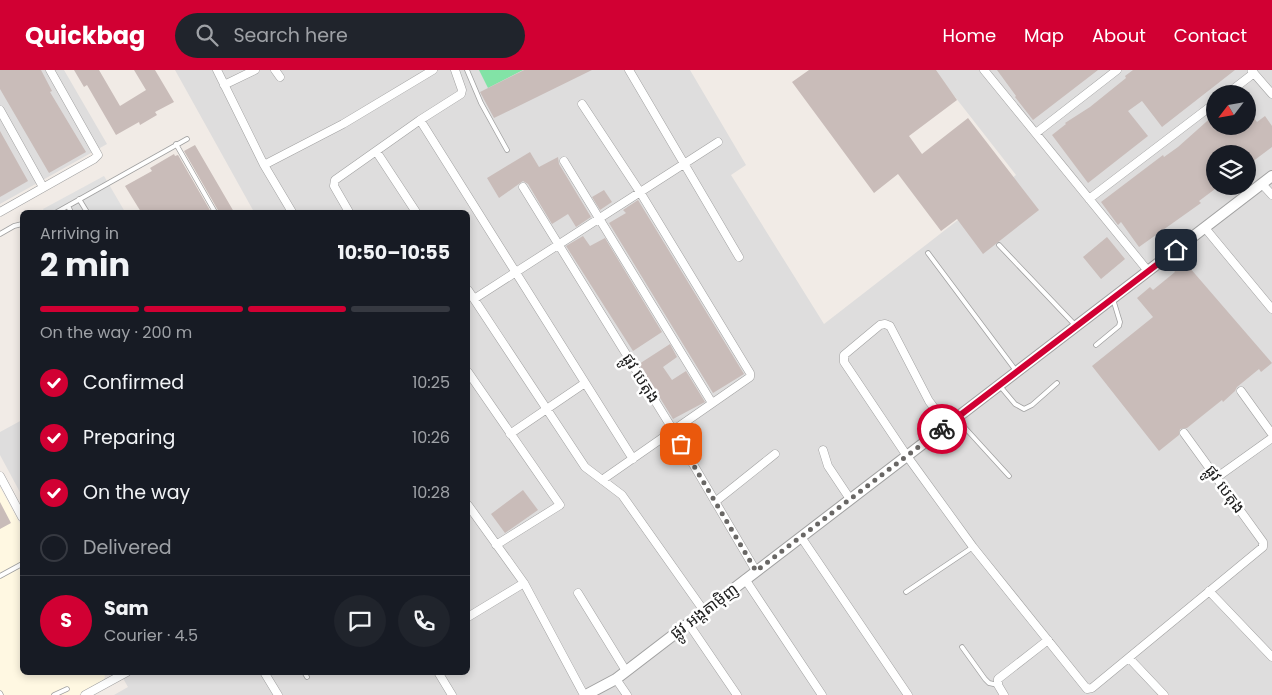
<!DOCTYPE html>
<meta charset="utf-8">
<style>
:root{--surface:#171b24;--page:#20242c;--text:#f1f3f6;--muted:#9ea1a6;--line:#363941;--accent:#d10033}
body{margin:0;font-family:Poppins,"Noto Sans Khmer",sans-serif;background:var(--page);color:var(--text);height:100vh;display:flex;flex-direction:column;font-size:19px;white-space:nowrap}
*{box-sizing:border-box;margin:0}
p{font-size:16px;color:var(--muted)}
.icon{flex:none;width:28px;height:28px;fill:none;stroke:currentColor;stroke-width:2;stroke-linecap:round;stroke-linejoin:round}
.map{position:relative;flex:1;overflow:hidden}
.sheet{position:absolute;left:20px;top:140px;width:450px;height:465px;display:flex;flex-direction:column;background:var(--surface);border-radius:8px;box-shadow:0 2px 8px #0003}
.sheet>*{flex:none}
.needle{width:32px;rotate:239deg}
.tools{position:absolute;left:1206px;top:15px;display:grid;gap:10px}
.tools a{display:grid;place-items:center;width:50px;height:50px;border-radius:50%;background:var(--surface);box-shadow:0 2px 8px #0003;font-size:25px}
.pin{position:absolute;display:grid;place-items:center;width:42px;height:42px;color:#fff;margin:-21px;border-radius:10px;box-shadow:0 2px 8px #0006}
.courier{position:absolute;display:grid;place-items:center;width:50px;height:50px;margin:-25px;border:4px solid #d10033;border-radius:50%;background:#fff;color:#222;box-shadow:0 1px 6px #0007}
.head em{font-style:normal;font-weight:700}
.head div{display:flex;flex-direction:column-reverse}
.head{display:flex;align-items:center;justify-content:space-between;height:85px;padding:0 20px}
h1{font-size:32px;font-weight:700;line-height:38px}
.bar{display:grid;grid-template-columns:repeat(4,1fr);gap:8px 5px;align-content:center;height:60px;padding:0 20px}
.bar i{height:6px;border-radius:4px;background:var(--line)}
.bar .on{background:var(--accent)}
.bar p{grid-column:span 4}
.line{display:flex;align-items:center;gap:12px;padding:0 20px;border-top:1px solid var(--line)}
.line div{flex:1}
.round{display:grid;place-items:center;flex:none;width:52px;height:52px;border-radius:26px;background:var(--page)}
ol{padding:0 20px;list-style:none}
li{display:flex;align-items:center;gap:15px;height:55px}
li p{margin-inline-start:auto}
li .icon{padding:5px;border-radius:50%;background:var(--accent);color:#fff;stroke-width:4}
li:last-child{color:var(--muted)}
li i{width:28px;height:28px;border:2px solid var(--line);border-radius:50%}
header{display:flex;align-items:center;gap:30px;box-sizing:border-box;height:70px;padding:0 25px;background:var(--accent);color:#fff}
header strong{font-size:24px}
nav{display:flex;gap:28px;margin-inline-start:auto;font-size:18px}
.search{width:350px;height:45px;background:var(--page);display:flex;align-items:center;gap:12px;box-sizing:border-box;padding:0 18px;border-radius:28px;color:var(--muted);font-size:19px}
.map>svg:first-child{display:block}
.residential{fill:#dedddd;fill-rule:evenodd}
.education{fill:#fff8e2}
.pitch{fill:#82e3a6}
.parking{fill:#e0e0e0}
.building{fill:#c9bcb9}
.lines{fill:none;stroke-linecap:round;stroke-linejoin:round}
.service-casing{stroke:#a1a1a1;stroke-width:5.5}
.minor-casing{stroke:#a1a1a1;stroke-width:9}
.tertiary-casing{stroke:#a1a1a1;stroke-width:12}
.service{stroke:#fff;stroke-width:4}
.minor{stroke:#fff;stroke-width:8}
.tertiary{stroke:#fff;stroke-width:10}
.done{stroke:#696765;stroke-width:5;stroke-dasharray:0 9}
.route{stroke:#d10033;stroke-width:6}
.labels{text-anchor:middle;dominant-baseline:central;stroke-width:5;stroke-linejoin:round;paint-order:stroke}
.street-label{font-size:16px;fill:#202020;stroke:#fff}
</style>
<header>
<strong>Quickbag</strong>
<div class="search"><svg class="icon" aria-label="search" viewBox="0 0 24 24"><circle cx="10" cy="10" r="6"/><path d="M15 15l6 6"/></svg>Search here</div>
<nav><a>Home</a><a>Map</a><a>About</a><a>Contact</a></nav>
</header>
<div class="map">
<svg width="1272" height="625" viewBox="0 0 1272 625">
<rect width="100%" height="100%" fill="#f1ebe6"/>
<path class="residential" d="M0 0H64L107 74 0 134Z
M175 0H690L746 95 731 105 824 254 1016 105 934 0H1272V625H114L128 617 120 603 468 602V142H254ZM1215 24H1248V56H1215ZM1215 84H1248V116H1215Z
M22 350V426L0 385V362Z"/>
<path class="education" d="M0 417 22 457V602L103 603 105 606 103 613 79 625H0Z"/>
<path class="pitch" d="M479 0H523L488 18Z"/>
<path class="parking" d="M104 106 125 142H45L43 139Z"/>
<path class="building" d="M0 0H41L52 21 50 22 86 82 49 103 0 19Z
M74 0H99L120 36 146 20 134 0H155L174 32 155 42 157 45 140 55 139 52 116 65 87 15 84 17Z
M524 0H592L494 48 480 22Z
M809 0H936L957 30 909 66 922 84 968 48 1039 140 983 184 957 149 941 161 898 104 874 123 792 12Z
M997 0H1098L1033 50 1015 27 1016 26Z
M1133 0H1235L1162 57 1142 31 1128 41 1148 66 1088 113 1052 65 1066 54 1065 53 1090 37 1126 8 1125 6Z
M1248 40 1257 52 1265 46 1272 56V77L1248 95V84H1215V119L1199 131 1201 133 1139 177 1121 152 1118 155 1101 132 1163 85 1164 87 1178 77 1215 44V56H1248Z
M0 61 28 111 0 127Z
M195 75 234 142H219L184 81Z
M530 82 539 97 558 87 559 94 591 147 576 157 568 144 552 154 528 114 523 111 499 128 487 108Z
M174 84 175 86 178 85 211 142H141L125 116 152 101 150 98Z
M604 120 612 132 600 140 592 127Z
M638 130 744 304 713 323 609 153 626 143 623 140Z
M583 166 590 176 605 168 662 262 633 281 566 176Z
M1107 167 1125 189 1101 209 1083 187Z
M1183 190 1272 293 1261 302 1259 299 1237 317 1235 321 1223 332 1222 330 1187 358 1180 359 1179 365 1159 381 1092 296 1153 247 1137 228 1150 217 1153 220 1175 202 1173 199Z
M670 274 677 287 663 297 672 310 686 301 705 332 673 349 639 294Z
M523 420 538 440 505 463 491 444Z
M0 432 11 453 0 459Z"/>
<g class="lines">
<g class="service-casing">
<path id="service" d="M467 0 481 33 507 80
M176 74 215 142
M79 129 87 142
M68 136 71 142
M57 142 187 69
M0 164 14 156 22 154
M999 175 1075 255
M928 183 1017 302
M1096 275 1119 256 1120 252 1113 229
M1000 316 1015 334 1024 339 1032 335 1057 313
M957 349 1009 406
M0 506 22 494
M906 522 973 477
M962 577 985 609 989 613 998 615
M304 602 307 607
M0 623 1 625
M54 625 67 619"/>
</g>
<g class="minor-casing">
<path id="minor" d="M217 0 264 95 292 142
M275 0 280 7
M629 0 739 187
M984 0 1148 201
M1252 1 1272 24
M224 15 255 0
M1227 24 1254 3
M582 34 640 122 750 303V307L602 410
M0 40 43 117
M420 50 633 389
M1036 63 1117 0
M376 81 416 142
M564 91 712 333
M264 95 343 54 433 0
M1262 114 1272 125
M523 117 673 360 756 501
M1089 129 1215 33
M0 142 94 89 98 85 50 0
M349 142 334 116 335 110 420 50 461 24 462 20 455 0
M1205 158 1272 239
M468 220 585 397 622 425 704 541
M474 229 718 72
M468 302 560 435 496 475
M1241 321 1272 364
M947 355 929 331 890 256 885 254 880 255 844 285V292L907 386 973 477 1087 619 1092 618 1263 477V472L1184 363
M510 364 585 313
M823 380 828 396 850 429
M0 406 22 447
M1216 408 1272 368
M715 432 775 384
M468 435 524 513 584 625
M801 467 908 625
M745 509 822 625
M1209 521 1272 587
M578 523 626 601
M468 547 524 513
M688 553 737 625
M1129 588 1164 625
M264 602 278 625
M438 602 452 625
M616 609 627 625
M85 625 127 602
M1004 625 998 615V609L1048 570"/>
</g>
<g class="tertiary-casing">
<path id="tertiary" d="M586 625 616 609 1272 106"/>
</g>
<use href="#service" class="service"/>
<use href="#minor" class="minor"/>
<use href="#tertiary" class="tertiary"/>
</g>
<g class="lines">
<path class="done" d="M681 374 756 501 942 359"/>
<path class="route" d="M942 359 1176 180"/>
</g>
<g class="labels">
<g class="street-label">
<text transform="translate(641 308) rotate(58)">ផ្លូវ បេតុង</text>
<text transform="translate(1225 419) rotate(54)">ផ្លូវ បេតុង</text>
<text transform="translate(704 541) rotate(-37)">ផ្លូវ អង្តតាម៉ិញ</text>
</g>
</g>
</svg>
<div class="tools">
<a><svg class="needle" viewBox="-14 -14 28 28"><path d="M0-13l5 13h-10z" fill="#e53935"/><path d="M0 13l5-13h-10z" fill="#9ea1a6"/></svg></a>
<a><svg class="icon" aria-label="layers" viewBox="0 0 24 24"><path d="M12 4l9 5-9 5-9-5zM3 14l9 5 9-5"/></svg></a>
</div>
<div class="pin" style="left:681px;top:374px;background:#ea580c"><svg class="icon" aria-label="bag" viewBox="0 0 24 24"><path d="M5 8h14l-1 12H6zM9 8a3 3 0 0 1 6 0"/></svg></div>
<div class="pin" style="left:1176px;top:180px;background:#1f2937"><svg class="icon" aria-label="home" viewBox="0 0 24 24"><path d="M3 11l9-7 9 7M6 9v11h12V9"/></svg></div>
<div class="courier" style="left:942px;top:359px"><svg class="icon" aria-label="bike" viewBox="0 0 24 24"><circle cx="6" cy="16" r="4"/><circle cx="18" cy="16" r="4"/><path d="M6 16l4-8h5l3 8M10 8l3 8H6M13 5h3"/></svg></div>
<section class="sheet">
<div class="head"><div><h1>2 min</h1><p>Arriving in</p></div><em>10:50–10:55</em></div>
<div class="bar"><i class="on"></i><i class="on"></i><i class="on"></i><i></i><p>On the way · 200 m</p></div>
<ol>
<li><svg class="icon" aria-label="check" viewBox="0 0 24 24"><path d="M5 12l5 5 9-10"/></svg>Confirmed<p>10:25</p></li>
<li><svg class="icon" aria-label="check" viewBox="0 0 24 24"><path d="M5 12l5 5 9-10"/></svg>Preparing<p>10:26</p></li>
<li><svg class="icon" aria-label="check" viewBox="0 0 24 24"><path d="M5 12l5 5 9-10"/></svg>On the way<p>10:28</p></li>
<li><i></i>Delivered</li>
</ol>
<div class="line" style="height:90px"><b class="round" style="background:var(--accent);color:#fff">S</b><div><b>Sam</b><p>Courier · 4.5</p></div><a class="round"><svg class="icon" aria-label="chat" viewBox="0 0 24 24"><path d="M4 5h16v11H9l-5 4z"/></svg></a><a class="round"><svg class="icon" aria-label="phone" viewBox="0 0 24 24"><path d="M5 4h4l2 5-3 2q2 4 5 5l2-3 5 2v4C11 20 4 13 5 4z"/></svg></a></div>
</section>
</div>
